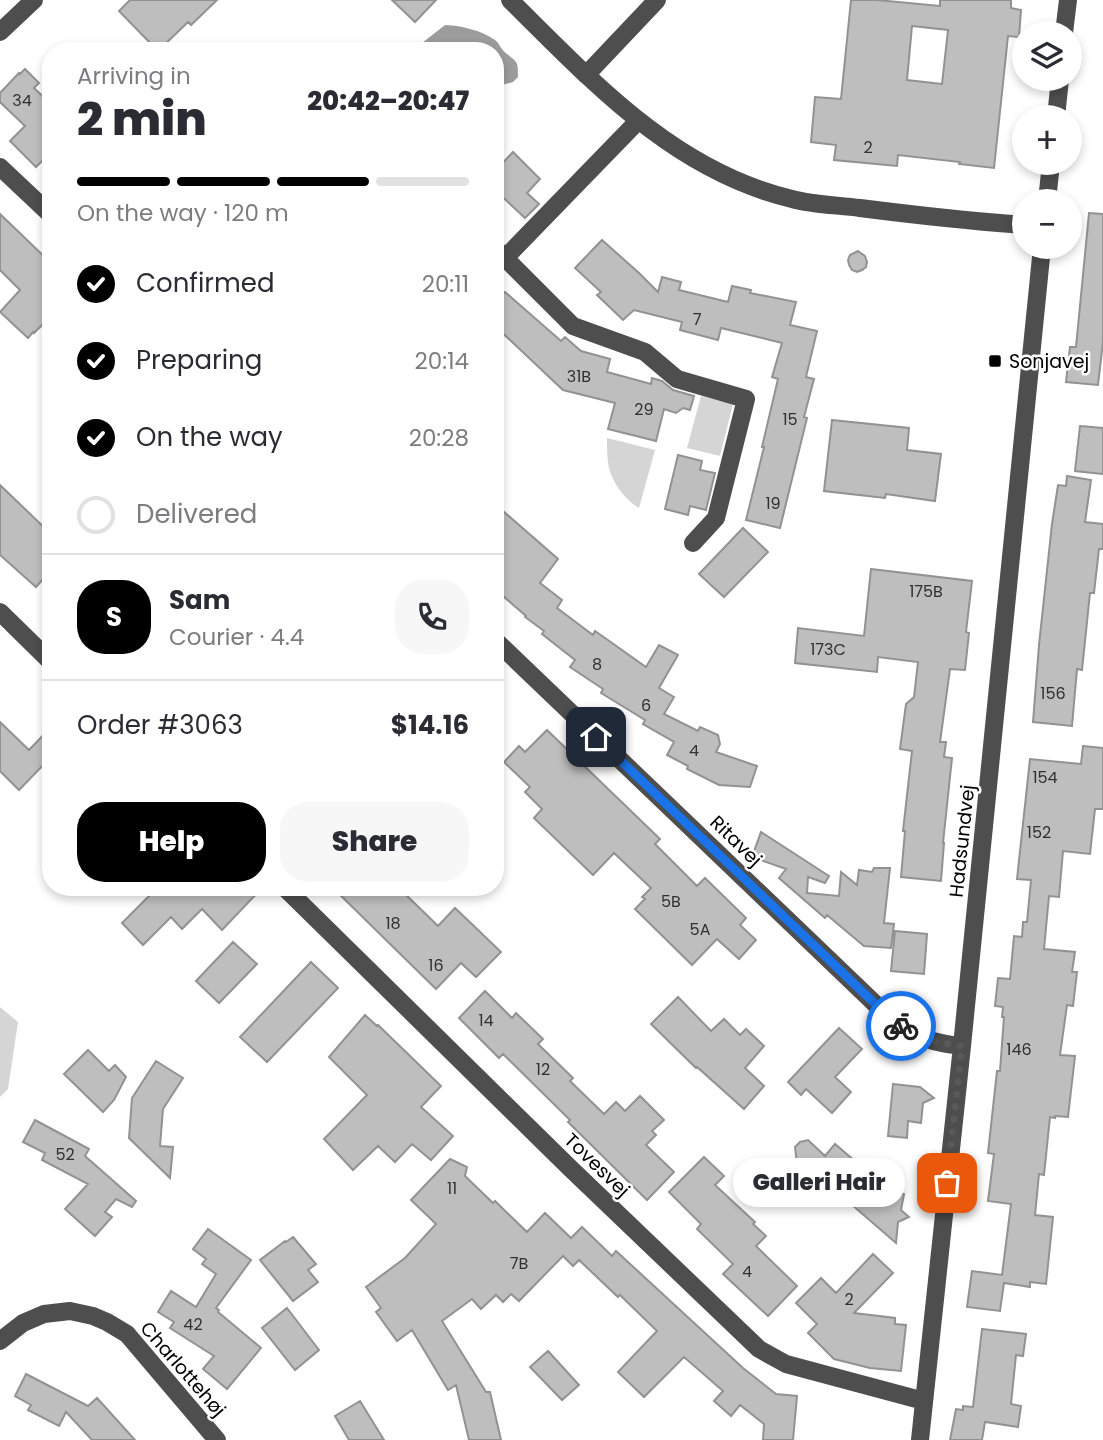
<!DOCTYPE html>
<meta charset="utf-8">
<style>
:root{--surface:#fff;--page:#f7f7f7;--text:#2b2b33;--muted:#7c7c81;--line:#e1e1e2;--accent:#000}
body{margin:0;font-family:Poppins,sans-serif;background:var(--page);color:var(--text);height:100vh;display:flex;flex-direction:column;font-size:26px;white-space:nowrap}
*{box-sizing:border-box;margin:0}
p{font-size:23px;color:var(--muted)}
.icon{flex:none;width:38px;height:38px;fill:none;stroke:currentColor;stroke-width:2;stroke-linecap:round;stroke-linejoin:round}
.map{position:relative;flex:1;overflow:hidden}
.side{position:absolute;left:42px;top:42px;width:462px;height:854px;display:flex;flex-direction:column;background:var(--surface);border-radius:28px;box-shadow:0 4px 10px #0003}
.side>*{flex:none}
.fabs{position:absolute;left:1012px;top:21px;display:grid;gap:14px}
.fabs a{display:grid;place-items:center;width:70px;height:70px;border-radius:50%;background:var(--surface);box-shadow:0 4px 10px #0003;font-size:35px}
.pin{position:absolute;display:grid;place-items:center;width:60px;height:60px;color:#fff;margin:-30px;border-radius:14px;box-shadow:0 4px 10px #0006}
.courier{position:absolute;display:grid;place-items:center;width:70px;height:70px;margin:-35px;border:5px solid #1a73e8;border-radius:50%;background:#fff;color:#222;box-shadow:0 2px 9px #0007}
.bubble{position:absolute;height:49px;border-radius:24px;background:var(--surface);box-shadow:0 4px 10px #0003;font-size:23px;font-weight:800;line-height:49px;text-align:center}
.head em{font-style:normal;font-weight:800}
.head div{display:flex;flex-direction:column-reverse}
.head{display:flex;align-items:center;justify-content:space-between;height:119px;padding:0 35px}
h1{font-size:46px;font-weight:800;line-height:52px}
.bar{display:grid;grid-template-columns:repeat(4,1fr);gap:10px 7px;align-content:center;height:84px;padding:0 35px}
.bar i{height:9px;border-radius:5px;background:var(--line)}
.bar .selected{background:var(--accent)}
.bar p{grid-column:span 4}
.line{display:flex;align-items:center;gap:18px;padding:0 35px;border-top:2px solid var(--line)}
.line div{flex:1}
.round{display:grid;place-items:center;flex:none;width:74px;height:74px;border-radius:28px;background:var(--page)}
ol{padding:0 35px;list-style:none}
li{display:flex;align-items:center;gap:21px;height:77px}
li p{margin-inline-start:auto}
li .icon{padding:7px;border-radius:50%;background:var(--accent);color:#fff;stroke-width:4}
li:last-child{color:var(--muted)}
li i{width:38px;height:38px;border:4px solid var(--line);border-radius:50%}
.action{display:flex;gap:14px;margin-top:auto;padding:14px 35px}
.action a{flex:1;height:80px;border-radius:28px;background:var(--accent);color:#fff;font-size:28px;font-weight:800;line-height:80px;text-align:center}
.action a+a{background:var(--page);color:var(--text)}
.map>svg:first-child{display:block}
.green{fill:#d5d5d5}
.water{fill:#9c9c9c}
.building{fill:#bebebe;stroke:#929292;stroke-width:2;fill-rule:evenodd}
.lines{fill:none;stroke-linecap:round;stroke-linejoin:round}
.minor{stroke:#4e4e4e;stroke-width:18}
.done{stroke:#595959;stroke-width:7;stroke-dasharray:0 12.6}
.route{stroke:#1a73e8;stroke-width:9}
.poi-dot{fill:#000;stroke:#fff;stroke-width:2.5}
.labels{text-anchor:middle;dominant-baseline:central;stroke-width:5;stroke-linejoin:round;paint-order:stroke}
.number-label{font-size:16px;fill:#303030}
.poi-label{font-size:19px;fill:#000;stroke:#fff;text-anchor:start}
.street-label{font-size:19px;fill:#000;stroke:#fff}
</style>
<div class="map">
<svg width="1103" height="1440" viewBox="0 0 1103 1440">
<rect width="100%" height="100%" fill="#fff"/>
<path class="green" d="M701 396 733 404 720 456 687 448Z
M607 438 655 450 639 508C624 499 610 480 608 462 607 454 607 446 607 438Z
M0 1007 18 1022 8 1089 0 1097Z"/>
<path class="water" d="M445 25C463 26 480 30 495 40 500 44 501 50 506 53 518 63 518 61 518 77L513 82 495 87V51H418L422 43Z"/>
<path class="building" d="M130 0H217L191 25 188 22 158 51 119 11Z
M392 0H436L415 22Z
M851 0H877L940 6V0H1011V8L1021 10 1019 37 1008 36 994 168 959 164 960 162 898 155 897 166 834 160 836 145 811 142 815 97 841 99ZM912 26 948 30 942 84 907 80Z
M25 69 39 83 34 88 51 104V149L50 153 36 167 10 141 25 126 0 102V93L19 73 20 74Z
M513 152 540 179 527 193 539 204 525 218 495 190V171Z
M1089 213 1103 214V342L1098 385 1066 382 1070 347H1076Z
M0 214 51 263V316L34 333 33 332 28 338 0 312 20 290 0 270Z
M602 240 639 273 658 292 662 277 681 282 679 290 728 302 732 286 751 290 750 293 796 302 790 325 817 331 806 377 814 379 804 417 807 418 780 528 746 520 764 447H762L778 379 772 377 782 343 721 328 718 340 680 330 682 322 634 310 623 320 597 295 601 292 575 268Z
M858 251 865 256 867 262 866 267 862 270 857 272 852 270 849 265 848 260 850 255Z
M505 292 561 341 565 337 581 351 610 359 607 372 651 384 652 378 662 381 673 390 694 396 690 410 683 408 676 413 664 409 656 441 608 429 615 403 563 390 495 326V302Z
M832 420 909 428 907 450 941 454 935 501 886 494 885 498 824 491Z
M1080 426 1103 428V474L1075 471Z
M678 455 702 461 700 470 715 473 706 510 690 506 688 515 665 509Z
M1067 476 1091 480 1085 522 1103 524V549H1099L1094 593H1090L1082 670 1077 669 1072 726 1033 722 1039 645 1052 524 1058 485 1066 486Z
M0 485 51 534V570L36 587 0 555Z
M495 504 558 559 540 583 562 600 557 608 593 635 595 631 646 667 659 645 678 655 659 688 674 697 664 714 698 731 700 727 718 735 720 744 716 752 757 766 750 787 719 785 687 769 688 766 667 755 674 742 643 724 645 720 601 693 603 689 570 667 575 660 542 634 544 631 525 617 526 616 495 589Z
M743 528 768 552 724 597 699 574Z
M871 569 972 581 966 632 969 633 965 670 950 669 940 742H946L944 757 952 758 943 843H944L941 881 901 877 905 831H903L912 751 900 749 906 704 914 697 918 662 878 657 877 672 795 663 798 628 864 636Z
M0 722 29 750 51 727V757L19 790 0 771Z
M547 730 660 839 655 844 697 886 705 878 746 918 740 925 756 940 739 959 717 939 692 965 635 909 645 899 642 897 651 888 614 853 593 875 534 818 542 809 525 792 530 787 504 762 519 746 525 752Z
M1083 746 1103 748V809H1095L1090 854 1063 851 1059 897 1049 896 1044 949 1075 952 1072 972H1077L1073 1006 1067 1005 1060 1055 1075 1056 1068 1117 1055 1116V1118L1050 1117 1044 1175 1039 1174 1035 1215 1053 1217 1046 1284 1030 1282V1287L1004 1283 1000 1311 967 1307 972 1271 1002 1275 1011 1204 988 1201 994 1154 988 1153 997 1071H1000L1004 1017H1002L1003 1007 995 1006 998 978 1010 979 1014 936 1022 937 1023 922H1027L1031 880 1017 879 1030 759 1081 764Z
M761 832 829 876 825 883 808 877 807 893 839 896 841 872 857 885 859 870 872 872 874 868H890L884 923 894 924 891 948 864 946 827 915 825 918 779 878 786 869 752 857Z
M158 887H263L222 930 202 909 182 929 171 917 143 945 122 923Z
M332 887H398L438 926 455 908 501 952 476 977 461 963 436 989Z
M895 931 927 934 924 974 891 971Z
M233 942 257 964 219 1003 196 981Z
M311 962 338 988 267 1062 240 1037Z
M485 991 512 1018 516 1013 543 1039 538 1044 573 1078 570 1081 604 1114 616 1102 625 1111 640 1096 664 1120 652 1131 656 1135 646 1145 674 1172 647 1200 568 1122 570 1120 503 1054 499 1058 459 1018Z
M678 997 711 1031 724 1019 740 1035 746 1029 764 1046 745 1068 764 1086 744 1109 697 1067 696 1068 651 1024Z
M365 1015 377 1026 378 1025 441 1086 421 1107 453 1136 431 1160 412 1144 395 1162 378 1146 353 1170 324 1139 367 1095 329 1057Z
M839 1028 862 1049 835 1077 851 1092 832 1113 806 1089 801 1095 788 1082Z
M88 1050 109 1071 115 1065 126 1077 114 1100 103 1112 64 1074Z
M156 1061 183 1078 163 1109 160 1146 173 1147 170 1178 129 1138 132 1098Z
M893 1084 920 1087 934 1098 923 1103 921 1123 908 1121 907 1138 888 1136Z
M35 1120 89 1149 85 1156 136 1201 132 1207 116 1199 105 1212 112 1217 95 1236 65 1209 88 1184 42 1160 45 1153 23 1142Z
M808 1140 825 1156 835 1144 890 1191 904 1194 901 1210 909 1217 898 1222 896 1243 836 1191 822 1204 789 1172 797 1164 795 1147 800 1142Z
M704 1157 724 1176 715 1185 755 1222 753 1224 766 1236 756 1246 797 1286 768 1316 723 1274 733 1264 697 1229 701 1224 669 1192Z
M450 1159 467 1167 465 1176 493 1203 495 1201 527 1232 545 1213 571 1238 582 1227 612 1256 616 1251 743 1368 776 1394 797 1396 793 1440H763L764 1424 740 1405 731 1416 714 1401 723 1391 684 1357 644 1397 618 1372 657 1331 620 1295 618 1297 579 1260 573 1266 563 1256 519 1301 511 1294 503 1302 496 1295 481 1309 472 1299 442 1321 486 1392H490L501 1440H469L456 1385 448 1390 412 1330 397 1341 376 1312 381 1308 366 1287 405 1258 436 1224 411 1200Z
M208 1229 251 1260 216 1308 219 1310 218 1312 261 1348 227 1389 203 1369 214 1356 170 1328 174 1322 158 1312 171 1291 196 1307 216 1274 202 1264 206 1259 193 1249Z
M293 1237 316 1264 308 1270 318 1282 293 1301 260 1260 285 1241 286 1242Z
M873 1254 893 1273 854 1313 895 1318V1324L906 1325 901 1371 870 1368 834 1359 808 1333 817 1324 796 1303 821 1278 836 1293Z
M287 1308 319 1350 295 1370 262 1328Z
M982 1329 1026 1334 1023 1356 1016 1355 1011 1404 1021 1406 1018 1427 985 1422 982 1440H950L956 1409 963 1410V1406L973 1407Z
M548 1351 579 1385 562 1400 530 1367Z
M26 1374 88 1406 97 1398 135 1440H92L66 1412 59 1426 28 1410 31 1405 15 1396Z
M360 1401 384 1440H349L335 1416Z"/>
<g class="lines">
<path class="minor" d="M510 0C593 82 674 171 792 199 814 205 838 205 860 208 915 215 969 221 1024 225
M0 32 34 0
M1064 33 1068 0
M586 75 657 0
M1056 117 1060 79
M0 167 51 215
M1047 201 1051 163
M495 248 573 326 645 352 677 379 746 399 716 518 693 543
M505 258 638 121
M0 612 51 662
M495 640 892 1020C918 1038 932 1043 962 1046
M284 887 570 1168 759 1349 786 1364 924 1401
M0 1341 23 1323 44 1314 70 1311 93 1316 107 1322 127 1334 217 1440
M920 1440 962 1046 1042 247"/>
</g>
<g class="lines">
<path class="done" d="M901 1026C921 1039 939 1043 962 1046L947 1183"/>
<path class="route" d="M596 737 892 1020 901 1026"/>
</g>
<rect class="poi-dot" x="988" y="354" width="14" height="14" rx="3.5"/>
<g class="labels">
<g class="number-label">
<text x="22" y="100">34</text>
<text x="868" y="147">2</text>
<text x="697" y="319">7</text>
<text x="579" y="376">31B</text>
<text x="644" y="409">29</text>
<text x="790" y="419">15</text>
<text x="773" y="503">19</text>
<text x="926" y="591">175B</text>
<text x="828" y="649">173C</text>
<text x="597" y="664">8</text>
<text x="1053" y="693">156</text>
<text x="646" y="705">6</text>
<text x="694" y="750">4</text>
<text x="1045" y="777">154</text>
<text x="1039" y="832">152</text>
<text x="671" y="901">5B</text>
<text x="393" y="923">18</text>
<text x="700" y="929">5A</text>
<text x="436" y="965">16</text>
<text x="486" y="1020">14</text>
<text x="1019" y="1049">146</text>
<text x="543" y="1069">12</text>
<text x="65" y="1154">52</text>
<text x="452" y="1188">11</text>
<text x="519" y="1263">7B</text>
<text x="747" y="1271">4</text>
<text x="849" y="1299">2</text>
<text x="193" y="1324">42</text>
</g>
<g class="poi-label">
<text x="1009" y="361">Sonjavej</text>
</g>
<g class="street-label">
<text transform="translate(736 841) rotate(44)">Ritavej</text>
<text transform="translate(962 841) rotate(-84)">Hadsundvej</text>
<text transform="translate(597 1165) rotate(44)">Tovesvej</text>
<text transform="translate(183 1369) rotate(49)">Charlottehøj</text>
</g>
</g>
</svg>
<div class="fabs">
<a><svg class="icon" aria-label="layers" viewBox="0 0 24 24"><path d="M12 4l9 5-9 5-9-5zM3 14l9 5 9-5"/></svg></a>
<a>+</a>
<a>−</a>
</div>
<div class="pin" style="left:947px;top:1183px;background:#ea580c"><svg class="icon" aria-label="bag" viewBox="0 0 24 24"><path d="M5 8h14l-1 12H6zM9 8a3 3 0 0 1 6 0"/></svg></div>
<div class="pin" style="left:596px;top:737px;background:#1f2937"><svg class="icon" aria-label="home" viewBox="0 0 24 24"><path d="M3 11l9-7 9 7M6 9v11h12V9"/></svg></div>
<div class="courier" style="left:901px;top:1026px"><svg class="icon" aria-label="bike" viewBox="0 0 24 24"><circle cx="6" cy="16" r="4"/><circle cx="18" cy="16" r="4"/><path d="M6 16l4-8h5l3 8M10 8l3 8H6M13 5h3"/></svg></div>
<div class="bubble" style="left:733px;top:1158px;width:172px">Galleri Hair</div>
<section class="side">
<div class="head"><div><h1>2 min</h1><p>Arriving in</p></div><em>20:42–20:47</em></div>
<div class="bar"><i class="selected"></i><i class="selected"></i><i class="selected"></i><i></i><p>On the way · 120 m</p></div>
<ol>
<li><svg class="icon" aria-label="check" viewBox="0 0 24 24"><path d="M5 12l5 5 9-10"/></svg>Confirmed<p>20:11</p></li>
<li><svg class="icon" aria-label="check" viewBox="0 0 24 24"><path d="M5 12l5 5 9-10"/></svg>Preparing<p>20:14</p></li>
<li><svg class="icon" aria-label="check" viewBox="0 0 24 24"><path d="M5 12l5 5 9-10"/></svg>On the way<p>20:28</p></li>
<li><i></i>Delivered</li>
</ol>
<div class="line" style="height:126px"><b class="round" style="background:var(--accent);color:#fff">S</b><div><b>Sam</b><p>Courier · 4.4</p></div><a class="round"><svg class="icon" aria-label="phone" viewBox="0 0 24 24"><path d="M5 4h4l2 5-3 2q2 4 5 5l2-3 5 2v4C11 20 4 13 5 4z"/></svg></a></div>
<div class="line" style="height:91px"><div>Order #3063</div><b>$14.16</b></div>
<div class="action"><a>Help</a><a>Share</a></div>
</section>
</div>
